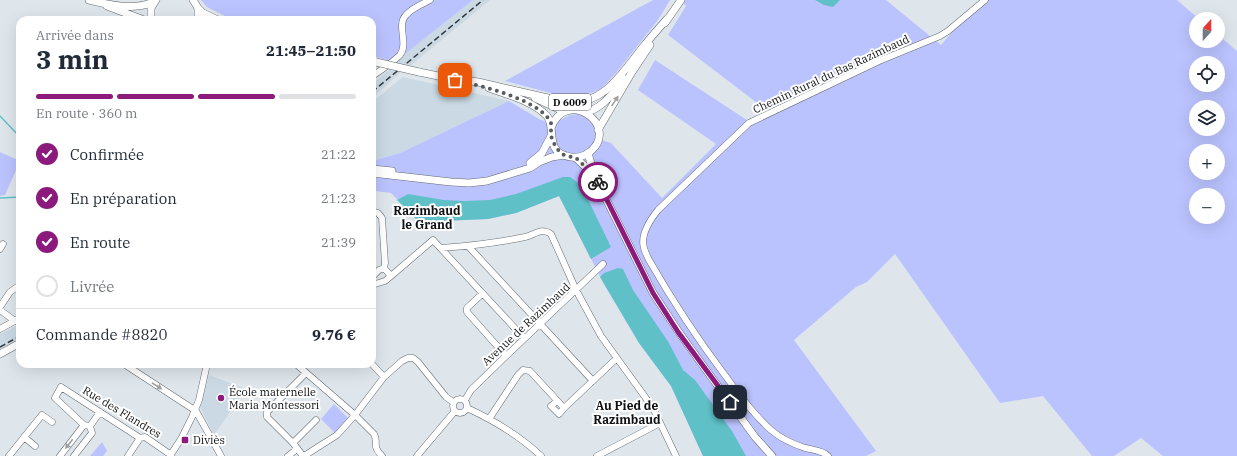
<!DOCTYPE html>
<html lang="fr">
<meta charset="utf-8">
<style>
:root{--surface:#fff;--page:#f2f2f3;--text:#1f2937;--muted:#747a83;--line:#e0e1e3;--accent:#8c1a7c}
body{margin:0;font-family:"IBM Plex Serif",serif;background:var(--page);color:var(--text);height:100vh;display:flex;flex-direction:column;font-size:15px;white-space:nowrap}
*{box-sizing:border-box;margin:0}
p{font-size:13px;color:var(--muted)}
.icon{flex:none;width:22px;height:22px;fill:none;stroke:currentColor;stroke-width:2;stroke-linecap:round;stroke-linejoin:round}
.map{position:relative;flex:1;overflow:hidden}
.side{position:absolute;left:16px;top:16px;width:360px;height:352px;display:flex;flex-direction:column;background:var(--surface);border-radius:12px;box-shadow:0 4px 16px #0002}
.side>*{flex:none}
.needle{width:26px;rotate:21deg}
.controls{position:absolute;left:1189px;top:12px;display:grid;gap:8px}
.controls a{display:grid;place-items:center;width:36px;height:36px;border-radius:50%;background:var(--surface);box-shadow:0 4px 16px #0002;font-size:20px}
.pin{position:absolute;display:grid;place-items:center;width:34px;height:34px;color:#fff;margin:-17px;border-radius:8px;box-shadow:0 2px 6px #0006}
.courier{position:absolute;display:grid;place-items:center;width:40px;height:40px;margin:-20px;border:3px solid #8c1a7c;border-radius:50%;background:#fff;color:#222;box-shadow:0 1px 5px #0007}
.summary em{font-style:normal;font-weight:700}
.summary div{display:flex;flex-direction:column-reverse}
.summary{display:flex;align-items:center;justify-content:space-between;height:68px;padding:0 20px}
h1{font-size:26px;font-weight:700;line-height:30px}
.bar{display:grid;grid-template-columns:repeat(4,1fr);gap:6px 4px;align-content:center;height:48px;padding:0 20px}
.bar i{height:5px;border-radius:3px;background:var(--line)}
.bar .current{background:var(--accent)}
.bar p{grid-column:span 4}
.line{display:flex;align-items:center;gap:10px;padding:0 20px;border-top:1px solid var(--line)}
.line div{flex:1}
ol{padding:0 20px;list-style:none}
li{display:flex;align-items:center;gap:12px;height:44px}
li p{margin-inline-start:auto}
li .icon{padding:4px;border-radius:50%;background:var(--accent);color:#fff;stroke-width:4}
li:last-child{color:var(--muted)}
li i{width:22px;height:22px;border:2px solid var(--line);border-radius:50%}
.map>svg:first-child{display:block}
.built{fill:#cad9e4}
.green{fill:#bbc3fe;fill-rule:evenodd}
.water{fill:#60c0c8}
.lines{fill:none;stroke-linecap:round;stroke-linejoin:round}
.stream{stroke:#60c0c8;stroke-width:1.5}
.minor-casing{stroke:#646b70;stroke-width:7}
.major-casing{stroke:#646b70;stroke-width:8}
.minor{stroke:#fff;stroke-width:6}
.major{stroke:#fff;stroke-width:7}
.rail{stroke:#333639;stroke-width:1.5;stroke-dasharray:6 3;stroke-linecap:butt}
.major-bridge-casing{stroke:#646b70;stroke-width:8;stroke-linecap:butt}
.major-bridge{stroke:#fff;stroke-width:7}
.oneway{fill:#9fa0a1}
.done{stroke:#575c5f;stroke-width:4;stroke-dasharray:0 7.2}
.route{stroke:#8c1a7c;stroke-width:5}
.poi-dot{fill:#8c1a7c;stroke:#fff;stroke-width:1.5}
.labels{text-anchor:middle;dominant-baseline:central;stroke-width:4;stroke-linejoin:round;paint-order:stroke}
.shield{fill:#fff;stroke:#56585a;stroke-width:1}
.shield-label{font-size:10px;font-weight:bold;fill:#0e1113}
.street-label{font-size:11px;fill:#0e1113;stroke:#fff}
.poi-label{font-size:11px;fill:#0e1113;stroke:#fff;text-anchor:start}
.neighbourhood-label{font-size:12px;font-weight:bold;fill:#0e1113;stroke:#fff}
</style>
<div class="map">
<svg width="1237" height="456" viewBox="0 0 1237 456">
<rect width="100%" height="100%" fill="#dee6ec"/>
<path class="built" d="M473 0H490L410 66 395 62Z
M389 70 401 72 372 98V84Z
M403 77 509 101 400 153 372 161V102Z
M20 324V339L0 349V334Z
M209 375 246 389 214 435 200 407Z"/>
<path class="green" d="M201 0H473L395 62 372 56V20H233L207 7Z
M653 0H670L658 20 616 73 601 89 586 95 562 96 505 81Z
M681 0H886L941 45 979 0H1177L1199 19H1196V41H1218V35L1237 51V456H1163L1141 438 1114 456H1092L1043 396 1000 403 895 254 867 282 856 287 794 340 876 451 866 456H703L671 386 639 343 605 286 559 196 516 213 488 219 419 222 391 193 375 191 372 186V161L400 153 509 101 539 119 556 125C571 106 597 113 595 138L611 143 662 198 716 144 638 90 655 60 750 122 769 112 668 35 686 6ZM1196 63H1218V85H1196ZM1196 107H1218V129H1196ZM1196 151H1218V173H1196ZM1196 195H1218V217H1196Z
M0 152 20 161 5 195 0 196Z
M334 404 348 418 335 433 321 419Z
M102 442 107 451 103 456H90Z"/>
<path class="water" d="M815 0H840L833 7 824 5Z
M563 177H570L581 185 611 247 591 259 559 196 516 213 488 219 419 222 397 200 408 194 444 200 464 201 490 200 516 194Z
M618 268 623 269 633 290 669 343 683 370 695 380 732 431 746 456H703L671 386 639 343 600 277 604 273Z"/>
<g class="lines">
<path class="stream" d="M0 116 20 137
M0 198 20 197"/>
<g class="minor-casing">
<path id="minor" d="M372 76C379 72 395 60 400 55 409 43 396 25 406 15 412 8 422 4 430 0
M372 211 378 213 382 218 385 263 384 268
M468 246 593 381
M441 248C470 246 496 243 525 237 534 235 542 227 551 234L576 290 601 336 653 408 676 456
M0 249 3 244
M391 276 433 240 524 338
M372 277 379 270 384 268
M372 285 385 281 391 276 384 268
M482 294 467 308V312L506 356
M0 307 10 292 20 285
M0 310 15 321
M0 329 20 318
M124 364 196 411 221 456
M296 364 355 415 374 434C379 443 371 445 382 456
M372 364 384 377
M453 406a7 7 0 1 1 14 0a7 7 0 1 1-14 0Z
M465 400 471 390 506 356 603 264
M557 401 551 406 559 414 564 408
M467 408C493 420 520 436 541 456
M489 419 518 375 523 370 530 371 564 408 616 359
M84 425 55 398 61 387 140 438 145 437 171 455
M90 426 100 412
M24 437 35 446
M293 443 316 420
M9 456 42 415 52 422
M60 456 84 425 90 426 92 433 74 456
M128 456 140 438
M170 456 181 439 192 417 199 400 207 364
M288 456 297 449
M303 456 293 443 267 417V412L306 373
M304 456 337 435 355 415 384 377 402 361 408 358H413L418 362 446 397 453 402
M417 456 455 411
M597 456 660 423
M828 456C822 450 813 450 805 448 793 444 780 438 771 430 753 414 738 393 724 374 696 337 672 300 649 260 647 256 645 252 644 248 640 235 650 220 658 210L749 123 879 61 940 36 948 31 985 0"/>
</g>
<g class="major-casing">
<path id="major" d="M89 0C109 5 137 11 155 1
M193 0 198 8V20
M107 6 144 20
M198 8 203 13 218 20
M151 20V8L156 0
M665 23 681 0
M419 72 443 77
M440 77 478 82 565 102C603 107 622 73 643 47 651 37 659 28 667 19
M489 88C508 95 533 101 547 116 557 128 543 153 571 157 578 158 585 156 591 151 620 125 566 87 551 128
M535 98 559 109 568 111
M585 112C602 110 614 91 625 79
M598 130 632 72 650 45
M588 153 594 175 653 293 678 331 704 367 755 437 772 456
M576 158 594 175
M530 163 542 153 551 136
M372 169 392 171
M372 173 451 182 469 183 487 181 530 168 539 162 552 157 564 155
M0 354 20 343"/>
</g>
<use href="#minor" class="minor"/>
<use href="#major" class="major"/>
<path class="rail" d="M372 92 483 0
M0 347 20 336"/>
<g class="major-bridge-casing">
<path id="major-bridge" d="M376 62 419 72"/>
</g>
<use href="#major-bridge" class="major-bridge"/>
</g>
<defs><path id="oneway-solid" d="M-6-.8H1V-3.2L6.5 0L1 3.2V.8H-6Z"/></defs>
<g class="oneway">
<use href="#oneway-solid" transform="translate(615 101) rotate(-56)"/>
<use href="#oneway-solid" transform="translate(157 386) rotate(32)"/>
<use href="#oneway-solid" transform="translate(69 444) rotate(128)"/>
</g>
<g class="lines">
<path class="done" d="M455 80C481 86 536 98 551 122V136L556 148 564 155 576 158 594 175 598 182"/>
<path class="route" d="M598 182 653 293 678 332 730 402"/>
</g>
<g class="poi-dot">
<circle cx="221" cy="398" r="4"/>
<rect x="181" y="436" width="8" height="8" rx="2"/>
</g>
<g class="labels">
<rect class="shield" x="549" y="94" width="42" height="16" rx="3"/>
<g class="shield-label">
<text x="570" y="102">D 6009</text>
</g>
<g class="street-label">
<text transform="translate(831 74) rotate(-25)">Chemin Rural du Bas Razimbaud</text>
<text transform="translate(526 324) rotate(-43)">Avenue de Razimbaud</text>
<text transform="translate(122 412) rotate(31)">Rue des Flandres</text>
</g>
<g class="poi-label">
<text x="229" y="392">École maternelle<tspan x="229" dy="13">Maria Montessori</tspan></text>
<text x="193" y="440">Diviès</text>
</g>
<g class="neighbourhood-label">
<text x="427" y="210">Razimbaud<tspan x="427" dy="14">le Grand</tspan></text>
<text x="627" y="405">Au Pied de<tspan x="627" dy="14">Razimbaud</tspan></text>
</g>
</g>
</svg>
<div class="controls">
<a><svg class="needle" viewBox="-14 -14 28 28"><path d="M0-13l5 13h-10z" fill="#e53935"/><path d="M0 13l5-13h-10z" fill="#747a83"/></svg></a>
<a><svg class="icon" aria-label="locate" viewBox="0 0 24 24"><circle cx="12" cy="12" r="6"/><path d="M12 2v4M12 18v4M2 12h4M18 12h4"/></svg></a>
<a><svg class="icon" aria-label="layers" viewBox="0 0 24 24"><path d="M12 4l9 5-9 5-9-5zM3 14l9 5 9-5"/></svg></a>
<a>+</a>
<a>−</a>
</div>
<div class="pin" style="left:455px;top:80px;background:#ea580c"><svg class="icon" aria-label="bag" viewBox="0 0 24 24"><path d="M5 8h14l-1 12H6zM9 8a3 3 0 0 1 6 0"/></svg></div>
<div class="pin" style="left:730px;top:402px;background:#1f2937"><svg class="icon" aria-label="home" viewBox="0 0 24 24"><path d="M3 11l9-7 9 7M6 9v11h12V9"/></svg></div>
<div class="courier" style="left:598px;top:182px"><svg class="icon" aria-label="bike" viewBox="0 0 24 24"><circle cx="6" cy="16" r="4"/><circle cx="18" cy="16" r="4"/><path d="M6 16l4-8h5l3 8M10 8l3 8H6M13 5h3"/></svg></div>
<section class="side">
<div class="summary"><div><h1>3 min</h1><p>Arrivée dans</p></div><em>21:45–21:50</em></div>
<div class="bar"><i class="current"></i><i class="current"></i><i class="current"></i><i></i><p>En route · 360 m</p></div>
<ol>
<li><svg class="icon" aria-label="check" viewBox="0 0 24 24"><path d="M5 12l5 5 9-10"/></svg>Confirmée<p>21:22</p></li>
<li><svg class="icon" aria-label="check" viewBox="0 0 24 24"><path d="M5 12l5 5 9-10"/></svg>En préparation<p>21:23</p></li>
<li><svg class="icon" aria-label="check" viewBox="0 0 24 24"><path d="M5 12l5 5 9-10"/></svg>En route<p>21:39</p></li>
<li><i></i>Livrée</li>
</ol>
<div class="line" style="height:52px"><div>Commande #8820</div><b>9.76 €</b></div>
</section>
</div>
